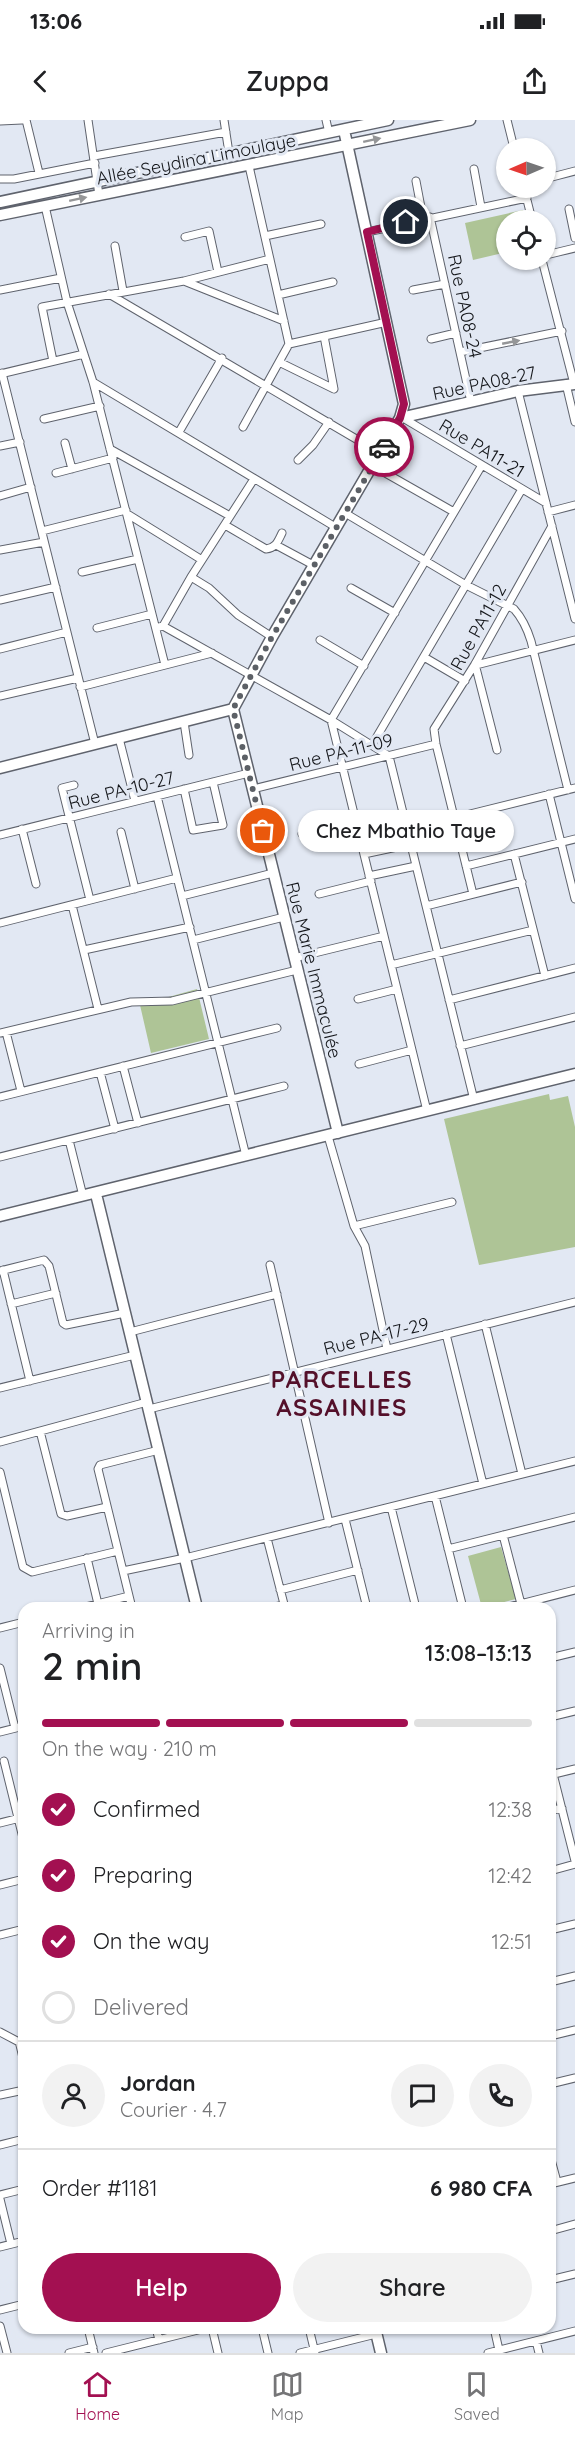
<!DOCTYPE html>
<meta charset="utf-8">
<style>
:root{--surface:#fff;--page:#f2f2f2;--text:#202124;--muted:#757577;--line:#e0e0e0;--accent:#a31051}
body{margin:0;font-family:Quicksand,sans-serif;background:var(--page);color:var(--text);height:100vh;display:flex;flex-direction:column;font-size:22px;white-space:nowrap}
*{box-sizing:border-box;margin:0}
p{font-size:20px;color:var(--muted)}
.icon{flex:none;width:33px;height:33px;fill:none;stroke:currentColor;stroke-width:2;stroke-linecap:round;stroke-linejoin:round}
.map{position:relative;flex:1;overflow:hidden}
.drawer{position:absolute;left:18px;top:1482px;width:538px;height:732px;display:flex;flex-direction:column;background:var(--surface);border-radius:18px;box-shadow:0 2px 4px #0004}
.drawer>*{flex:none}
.needle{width:39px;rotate:268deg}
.buttons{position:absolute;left:496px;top:18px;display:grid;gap:12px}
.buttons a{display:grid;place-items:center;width:60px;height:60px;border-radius:50%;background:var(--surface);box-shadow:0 2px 4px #0004;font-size:30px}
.pin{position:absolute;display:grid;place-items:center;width:51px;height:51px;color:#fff;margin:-26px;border:3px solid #fff;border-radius:50%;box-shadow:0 2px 6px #0007}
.courier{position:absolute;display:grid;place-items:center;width:60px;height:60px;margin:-30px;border:4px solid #a31051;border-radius:50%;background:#fff;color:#222;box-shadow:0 2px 8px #0007}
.bubble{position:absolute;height:42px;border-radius:21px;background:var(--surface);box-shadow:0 2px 4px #0004;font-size:20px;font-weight:600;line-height:42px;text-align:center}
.headline em{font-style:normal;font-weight:600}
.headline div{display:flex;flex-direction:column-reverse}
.headline{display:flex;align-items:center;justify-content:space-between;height:102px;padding:0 24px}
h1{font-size:39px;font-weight:600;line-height:45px}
.bar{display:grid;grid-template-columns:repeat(4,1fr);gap:9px 6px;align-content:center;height:72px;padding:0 24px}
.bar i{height:8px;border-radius:4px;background:var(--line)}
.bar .on{background:var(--accent)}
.bar p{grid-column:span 4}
.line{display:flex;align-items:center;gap:15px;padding:0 24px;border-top:2px solid var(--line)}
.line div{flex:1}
.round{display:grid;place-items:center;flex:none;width:63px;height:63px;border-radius:32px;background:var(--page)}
ol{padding:0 24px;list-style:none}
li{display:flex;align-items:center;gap:18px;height:66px}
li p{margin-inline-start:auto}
li .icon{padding:6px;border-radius:50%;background:var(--accent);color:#fff;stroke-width:4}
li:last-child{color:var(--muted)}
li i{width:33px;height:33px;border:3px solid var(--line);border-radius:50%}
.button{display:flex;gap:12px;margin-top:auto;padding:12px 24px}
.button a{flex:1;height:69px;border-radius:36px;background:var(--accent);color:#fff;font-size:24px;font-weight:600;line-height:69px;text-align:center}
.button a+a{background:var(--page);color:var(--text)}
.status{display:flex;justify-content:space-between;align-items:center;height:42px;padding:0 30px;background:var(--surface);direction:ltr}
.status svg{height:16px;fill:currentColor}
header{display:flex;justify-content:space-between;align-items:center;height:78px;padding:0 24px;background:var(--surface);font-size:27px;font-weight:600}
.tabs{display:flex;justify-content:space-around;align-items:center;height:84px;border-top:2px solid var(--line);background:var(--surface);font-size:16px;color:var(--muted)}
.tabs a{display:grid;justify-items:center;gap:3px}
.tabs .on{color:var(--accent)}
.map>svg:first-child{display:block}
.garden{fill:#aec496}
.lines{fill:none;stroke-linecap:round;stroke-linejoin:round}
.street-casing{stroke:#5f636d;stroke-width:9}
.secondary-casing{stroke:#5f636d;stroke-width:13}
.street{stroke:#fff;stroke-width:7}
.secondary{stroke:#fff;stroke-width:10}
.oneway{fill:#959698}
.done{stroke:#5c6066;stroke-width:6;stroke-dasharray:0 10.8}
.route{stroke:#a31051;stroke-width:8}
.labels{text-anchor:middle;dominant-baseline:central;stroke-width:6;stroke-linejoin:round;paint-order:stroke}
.street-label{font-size:18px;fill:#14161a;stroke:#e2e8f3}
.district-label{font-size:24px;font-weight:bold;letter-spacing:1.5px;fill:#54102a;stroke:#e2e8f3}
</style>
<div class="status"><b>13:06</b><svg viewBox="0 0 49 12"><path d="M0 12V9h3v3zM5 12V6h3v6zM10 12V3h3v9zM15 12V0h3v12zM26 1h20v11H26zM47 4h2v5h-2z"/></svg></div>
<header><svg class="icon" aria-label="back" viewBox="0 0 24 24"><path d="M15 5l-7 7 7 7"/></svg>Zuppa<svg class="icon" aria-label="share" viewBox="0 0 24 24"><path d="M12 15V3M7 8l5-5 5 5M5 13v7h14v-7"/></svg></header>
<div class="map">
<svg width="575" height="2233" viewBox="0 0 575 2233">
<rect width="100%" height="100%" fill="#e2e8f3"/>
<path class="garden" d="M523 90 526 100H507V132L473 140 465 103Z
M197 869 209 919 151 933 140 885Z
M549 974 550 980 568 976 575 1007V1127L479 1145 444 999Z
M501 1427 516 1479 482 1488 468 1436Z"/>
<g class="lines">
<g class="street-casing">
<path id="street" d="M26 0 39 53
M88 0 99 75
M224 0 229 33
M326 0 329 13
M507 0 514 28
M0 1 22 0
M94 36 226 12
M474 49 481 87
M552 57 575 51
M0 59H14L95 43
M416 61 423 98
M524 68 532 100
M45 86 67 182 93 262 165 545
M569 89 575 118
M430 97 471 282
M367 112 527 78
M265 116 321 104
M185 117 209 111 218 152
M115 126 123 171
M546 135 575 128
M542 140 574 264
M184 161 284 201
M0 170 61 158
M413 170 445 164
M109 174 380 333
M278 175 333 162
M431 219 456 213
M289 224 387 202
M460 232 562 211
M53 241 42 187 184 161 270 139
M279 242 334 269 324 216
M2 253 95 624
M0 254 84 234
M93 262 337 408
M566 264 575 302
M518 271 575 499
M403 298 546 383
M44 299 100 286
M243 307 289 224 249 46
M179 312 222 238
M65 323 72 349
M0 326 20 322
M110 329 230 396
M298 340 313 325 329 302
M373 346 454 392
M56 353 113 338
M0 376 31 367
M548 392 575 385
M345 393 466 465 514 489C523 499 527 508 531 521L568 670
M129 395 202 440
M225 405 266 429C276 428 278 421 282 413
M42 411 126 390
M276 425 315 446
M0 430 44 422
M82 452 138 439
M191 457 209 468 238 495 272 517
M351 468 395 493
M0 480 56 467
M163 506 331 600 389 636 474 980
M159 507 163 506 191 457 254 359
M97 508 152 494
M320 520 364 546
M0 529 67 512
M424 537 465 561
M475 544 497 630
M476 545 575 520
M80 567 212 533
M0 576 78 558
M184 602 189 635
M119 618 135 681
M372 625 522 369
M74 665 62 668 90 780
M184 669 193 710 223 705 213 662
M253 669 436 624
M549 674 575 779
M157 676 246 1036
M454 698 575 668
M22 709 36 764
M121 712 135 769
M302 714 356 701
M0 715 249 653
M364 734 411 724
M514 734 545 856
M466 746 575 719
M369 756 416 746
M319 774 371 761
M473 774 436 624 434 609 475 544 552 406
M182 776 273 753
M72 785 98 889
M426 786 522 762
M0 803 177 758
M193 820 284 797
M84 830 190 807
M294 838 384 816
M391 845 533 810
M358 879 397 869
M449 880 575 848
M6 912 21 971
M0 913 131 882 172 881 297 850
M460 926 575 897
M359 944 412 930
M123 946 138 1003
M100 952 115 1009
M0 977 277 908
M427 991 331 600 482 345
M328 1016 354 1106
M69 1020 83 1076
M0 1037 284 966
M270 1145 329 1403
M3 1150 30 1261
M0 1151 44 1140 49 1146 63 1203 66 1205 125 1193
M11 1184 56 1173
M485 1204 522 1354
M130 1212 277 1174
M446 1214 483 1364
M387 1229 365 1126 354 1106 452 1082
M0 1268 135 1235
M149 1289 575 1182
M40 1311 61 1394 67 1396 107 1387
M0 1322 147 1282
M0 1352 23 1447 32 1452 118 1431
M435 1376 463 1488
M391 1387 416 1488
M345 1399 367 1488
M503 1415 521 1484
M267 1418 285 1488
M448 1429 575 1397
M87 1438 98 1484
M123 1451 185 1438 575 1341
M280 1470 358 1450
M81 1488 129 1476
M132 1488 98 1349 100 1345 159 1330
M270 1488 284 1485
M505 1488 575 1470
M0 1508 24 1502
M550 1538 575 1532
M0 1548 15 1608
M550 1597 575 1591
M0 1612 24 1606
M4 1641 24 1722
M550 1642 575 1741
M554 1654 575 1649
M550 1691 562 1688
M0 1703 24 1697
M550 1751 575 1744
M0 1765 24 1759
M550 1810 575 1804
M0 1815 24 1809
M550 1862 575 1856
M0 1912 17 1921H24
M550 1916 575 1910
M19 1921 24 1942
M550 1964 575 1958
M0 1975 24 1970
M0 2025 24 2019
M550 2036 557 2062
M550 2064 575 2058
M0 2075 24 2069
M0 2079 11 2124
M550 2111 575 2104
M0 2127 24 2121
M550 2160 575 2154
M0 2190 24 2184
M0 2206 7 2233
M88 2208 94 2233
M156 2208 159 2220
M212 2208 218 2233
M262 2208 268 2233
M309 2208 315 2233
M494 2208 499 2230
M536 2221 539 2233
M69 2233 93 2227
M106 2233 206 2208
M300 2233 376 2214
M488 2233 575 2211"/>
</g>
<g class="secondary-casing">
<path id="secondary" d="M0 82 388 0
M0 95 470 0
M400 298 518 271 575 264
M233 589 338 1013
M0 648 233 589 272 517 400 298 404 284 344 10
M96 1074 197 1488
M0 1096 575 954
M375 2208 381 2233"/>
</g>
<use href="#street" class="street"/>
<use href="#secondary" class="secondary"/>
</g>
<defs><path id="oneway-solid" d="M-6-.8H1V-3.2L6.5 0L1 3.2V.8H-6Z" transform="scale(1.5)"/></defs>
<g class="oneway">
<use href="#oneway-solid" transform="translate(372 20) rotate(-12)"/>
<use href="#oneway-solid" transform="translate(78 79) rotate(-12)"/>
<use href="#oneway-solid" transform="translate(511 222) rotate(-11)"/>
</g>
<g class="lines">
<path class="done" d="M263 711 233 589 272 517 384 327"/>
<path class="route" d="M384 327 400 298 404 284 367 112 406 102"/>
</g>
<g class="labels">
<g class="street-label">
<text transform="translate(196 39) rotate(-11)">Allée Seydina Limoulaye</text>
<text transform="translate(465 186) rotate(78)">Rue PA08-24</text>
<text transform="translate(484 263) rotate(-12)">Rue PA08-27</text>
<text transform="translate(482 328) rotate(31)">Rue PA11-21</text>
<text transform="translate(478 507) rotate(-61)">Rue PA11-12</text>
<text transform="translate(341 632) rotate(-14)">Rue PA-11-09</text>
<text transform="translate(121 670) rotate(-14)">Rue PA-10-27</text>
<text transform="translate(314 850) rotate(76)">Rue Marie Immaculée</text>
<text transform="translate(376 1216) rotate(-14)">Rue PA-17-29</text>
</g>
<g class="district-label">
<text x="342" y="1259">PARCELLES<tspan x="342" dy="28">ASSAINIES</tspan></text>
</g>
</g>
</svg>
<div class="buttons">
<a><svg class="needle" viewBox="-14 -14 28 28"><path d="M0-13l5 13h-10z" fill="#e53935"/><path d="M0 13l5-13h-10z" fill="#757577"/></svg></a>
<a><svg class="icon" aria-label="locate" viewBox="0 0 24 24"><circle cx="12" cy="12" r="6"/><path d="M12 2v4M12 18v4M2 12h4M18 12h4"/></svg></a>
</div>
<div class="pin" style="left:263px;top:711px;background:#ea580c"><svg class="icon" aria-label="bag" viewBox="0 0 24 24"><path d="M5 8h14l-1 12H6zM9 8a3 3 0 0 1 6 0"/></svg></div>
<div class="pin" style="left:406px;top:102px;background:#1f2937"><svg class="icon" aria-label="home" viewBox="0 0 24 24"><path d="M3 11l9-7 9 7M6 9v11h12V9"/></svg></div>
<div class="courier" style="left:384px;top:327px"><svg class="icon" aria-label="car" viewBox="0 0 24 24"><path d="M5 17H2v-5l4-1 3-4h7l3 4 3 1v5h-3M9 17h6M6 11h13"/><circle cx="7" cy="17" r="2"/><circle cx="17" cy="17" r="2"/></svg></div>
<div class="bubble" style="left:298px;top:690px;width:216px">Chez Mbathio Taye</div>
<section class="drawer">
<div class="headline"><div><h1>2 min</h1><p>Arriving in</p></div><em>13:08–13:13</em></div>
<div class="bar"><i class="on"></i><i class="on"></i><i class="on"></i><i></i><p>On the way · 210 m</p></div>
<ol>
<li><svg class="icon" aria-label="check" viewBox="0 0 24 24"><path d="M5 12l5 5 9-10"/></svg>Confirmed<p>12:38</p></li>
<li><svg class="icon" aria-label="check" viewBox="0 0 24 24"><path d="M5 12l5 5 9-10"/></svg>Preparing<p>12:42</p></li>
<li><svg class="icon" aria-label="check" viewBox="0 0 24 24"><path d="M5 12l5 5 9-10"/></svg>On the way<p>12:51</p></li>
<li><i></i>Delivered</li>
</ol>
<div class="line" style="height:108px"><a class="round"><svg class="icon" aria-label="person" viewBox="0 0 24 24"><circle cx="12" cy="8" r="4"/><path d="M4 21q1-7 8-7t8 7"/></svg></a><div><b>Jordan</b><p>Courier · 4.7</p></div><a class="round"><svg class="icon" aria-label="chat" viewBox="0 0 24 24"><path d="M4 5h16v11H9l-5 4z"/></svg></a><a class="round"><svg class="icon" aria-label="phone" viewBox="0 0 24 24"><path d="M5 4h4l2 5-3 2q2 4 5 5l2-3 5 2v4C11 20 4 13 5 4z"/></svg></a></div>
<div class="line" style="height:78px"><div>Order #1181</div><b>6 980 CFA</b></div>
<div class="button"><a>Help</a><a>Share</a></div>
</section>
</div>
<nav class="tabs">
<a class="on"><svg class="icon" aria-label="home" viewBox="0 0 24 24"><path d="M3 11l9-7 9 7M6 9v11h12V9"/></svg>Home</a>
<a><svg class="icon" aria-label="map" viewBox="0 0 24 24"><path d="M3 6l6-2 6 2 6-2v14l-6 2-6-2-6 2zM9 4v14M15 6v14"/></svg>Map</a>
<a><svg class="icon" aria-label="saved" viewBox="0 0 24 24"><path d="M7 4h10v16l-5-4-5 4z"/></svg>Saved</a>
</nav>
